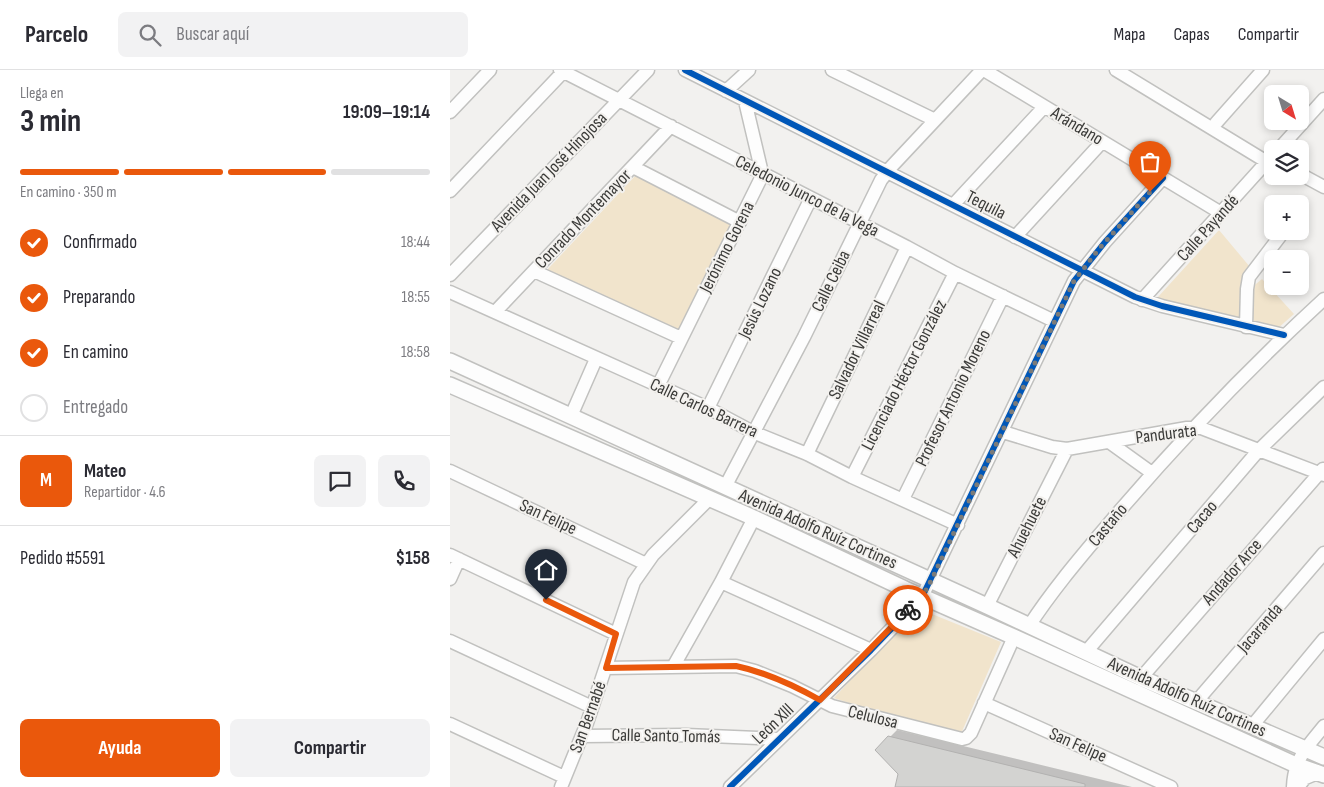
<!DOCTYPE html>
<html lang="es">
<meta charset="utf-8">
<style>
:root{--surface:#fff;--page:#f2f2f3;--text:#2b2b33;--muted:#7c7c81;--line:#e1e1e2;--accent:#ea580c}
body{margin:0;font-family:"Sofia Sans Condensed",sans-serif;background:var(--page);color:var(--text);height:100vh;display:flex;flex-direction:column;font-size:19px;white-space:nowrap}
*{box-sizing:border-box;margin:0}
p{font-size:16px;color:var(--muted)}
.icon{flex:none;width:28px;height:28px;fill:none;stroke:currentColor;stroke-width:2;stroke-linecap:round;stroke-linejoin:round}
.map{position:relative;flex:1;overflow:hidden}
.details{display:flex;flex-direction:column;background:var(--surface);width:450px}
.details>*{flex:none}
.needle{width:32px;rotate:142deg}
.buttons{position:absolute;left:814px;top:15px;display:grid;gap:10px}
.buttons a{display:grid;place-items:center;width:45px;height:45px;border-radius:8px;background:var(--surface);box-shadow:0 2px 8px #0003;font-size:25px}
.pin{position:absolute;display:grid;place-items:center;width:42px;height:42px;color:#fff;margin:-51px -21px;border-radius:50% 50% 50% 0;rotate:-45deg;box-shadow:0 0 5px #0007}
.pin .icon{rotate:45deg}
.courier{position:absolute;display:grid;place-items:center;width:50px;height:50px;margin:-25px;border:4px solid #ea580c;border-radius:50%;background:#fff;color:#222;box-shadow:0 1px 6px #0007}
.head em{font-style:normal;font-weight:700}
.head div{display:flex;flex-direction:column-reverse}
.head{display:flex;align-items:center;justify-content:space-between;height:85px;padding:0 20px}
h1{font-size:32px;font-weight:700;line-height:38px}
.bar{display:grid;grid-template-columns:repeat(4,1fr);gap:8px 5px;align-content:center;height:60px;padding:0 20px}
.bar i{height:6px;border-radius:4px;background:var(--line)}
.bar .selected{background:var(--accent)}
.bar p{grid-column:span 4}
.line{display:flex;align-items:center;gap:12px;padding:0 20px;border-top:1px solid var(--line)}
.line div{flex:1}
.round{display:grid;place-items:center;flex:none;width:52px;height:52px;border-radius:8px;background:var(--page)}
ol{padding:0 20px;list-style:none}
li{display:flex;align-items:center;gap:15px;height:55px}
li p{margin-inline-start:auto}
li .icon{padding:5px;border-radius:50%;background:var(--accent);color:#fff;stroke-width:4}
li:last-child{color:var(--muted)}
li i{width:28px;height:28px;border:2px solid var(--line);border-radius:50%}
.cta{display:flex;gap:10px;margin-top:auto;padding:10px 20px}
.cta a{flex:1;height:58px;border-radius:8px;background:var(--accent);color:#fff;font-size:20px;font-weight:700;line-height:58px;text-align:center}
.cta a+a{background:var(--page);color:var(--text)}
header{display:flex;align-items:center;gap:30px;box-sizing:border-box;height:70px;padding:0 25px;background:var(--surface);border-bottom:1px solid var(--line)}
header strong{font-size:24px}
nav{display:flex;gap:28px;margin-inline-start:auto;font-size:18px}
.search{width:350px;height:45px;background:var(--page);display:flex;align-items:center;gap:12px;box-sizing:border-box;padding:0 18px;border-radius:8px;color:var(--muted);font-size:19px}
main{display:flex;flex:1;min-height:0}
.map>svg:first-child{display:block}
.green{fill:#f1e4cc}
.shadow{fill:#0003}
.building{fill:#d3d3d1;stroke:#b2b1b0}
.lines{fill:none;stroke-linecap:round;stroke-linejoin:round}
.minor-casing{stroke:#c1c1bf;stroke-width:15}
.major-casing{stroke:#c1c1bf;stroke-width:18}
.minor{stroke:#fdfdfd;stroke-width:12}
.major{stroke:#fdfdfd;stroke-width:15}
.cycleway-casing{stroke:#f3f1ee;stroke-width:9}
.cycleway{stroke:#0057b8;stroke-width:6}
.done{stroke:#7b7b79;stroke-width:5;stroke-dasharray:0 9}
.route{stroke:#ea580c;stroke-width:6}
.labels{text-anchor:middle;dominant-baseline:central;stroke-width:4;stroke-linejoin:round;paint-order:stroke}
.street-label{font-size:18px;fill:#3b3b39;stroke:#f3f1ee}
</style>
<header>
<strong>Parcelo</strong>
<div class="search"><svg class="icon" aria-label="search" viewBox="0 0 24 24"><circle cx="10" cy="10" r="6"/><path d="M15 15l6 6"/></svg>Buscar aquí</div>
<nav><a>Mapa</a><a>Capas</a><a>Compartir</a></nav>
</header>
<main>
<section class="details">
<div class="head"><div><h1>3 min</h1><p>Llega en</p></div><em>19:09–19:14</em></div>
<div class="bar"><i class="selected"></i><i class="selected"></i><i class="selected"></i><i></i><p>En camino · 350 m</p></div>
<ol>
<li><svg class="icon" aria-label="check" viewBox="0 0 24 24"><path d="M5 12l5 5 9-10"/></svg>Confirmado<p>18:44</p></li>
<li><svg class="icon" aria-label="check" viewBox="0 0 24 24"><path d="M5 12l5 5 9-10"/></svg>Preparando<p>18:55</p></li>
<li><svg class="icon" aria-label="check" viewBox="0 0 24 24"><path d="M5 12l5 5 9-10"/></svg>En camino<p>18:58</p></li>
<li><i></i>Entregado</li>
</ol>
<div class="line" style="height:90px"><b class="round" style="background:var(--accent);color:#fff">M</b><div><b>Mateo</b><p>Repartidor · 4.6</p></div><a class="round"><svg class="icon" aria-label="chat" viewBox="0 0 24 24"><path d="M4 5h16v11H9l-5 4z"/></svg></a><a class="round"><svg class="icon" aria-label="phone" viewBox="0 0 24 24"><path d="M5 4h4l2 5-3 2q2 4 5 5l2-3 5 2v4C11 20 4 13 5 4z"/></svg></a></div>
<div class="line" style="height:65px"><div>Pedido #5591</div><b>$158</b></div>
<div class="cta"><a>Ayuda</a><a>Compartir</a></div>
</section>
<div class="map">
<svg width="874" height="717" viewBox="0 0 874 717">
<rect width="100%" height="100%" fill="#f2f1ef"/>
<path class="green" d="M186 105 283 154 228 261 96 201Z
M769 160 800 197 794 244 788 249 706 232 708 227Z
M812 209 844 244 827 259 805 255 800 236 801 218Z
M467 538 551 572 510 666 462 654 384 628Z"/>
<path class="shadow" d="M447 660 682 717H446L450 703 427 680Z"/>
<path class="building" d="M438 666 635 714V717H445L448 704 425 680Z"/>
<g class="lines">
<g class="minor-casing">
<path id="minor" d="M110 0 457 177 505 203 604 251
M235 0 685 227 712 236 834 265
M382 0 485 50
M534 0 771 143
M666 0 817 92 822 93
M276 21 299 0
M0 42 40 0
M766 53 813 0
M829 79 874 29
M183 97 290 152
M850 104 874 117
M0 121 113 2
M503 135 594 37
M850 146 851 145
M565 167 652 72
M84 201 231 268
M0 205 198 0
M0 222 258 338 305 363 357 384 402 407 508 455
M692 230 822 86
M45 242 221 56
M796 257 797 219 799 207 834 161
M208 316 310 110 312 103 295 31
M258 338 361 128
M121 346 146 289
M553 362 602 377 617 379 737 358H751L874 405
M659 372 702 403
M357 384 457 177
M0 401 196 494
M402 407 505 203
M275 417 354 267 431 110 442 96 532 0
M453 429 553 226
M0 485 166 564
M0 509 9 489
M271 512 421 580
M537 536 617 379
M579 556C605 516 636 481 666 445 732 368 800 297 874 229
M0 571 142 637
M636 582 808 381 874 317
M223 597 271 512 304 448
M156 598 286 596 305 601 342 616 382 636 512 669 516 668 521 663 564 567
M691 608 873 399
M746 632 874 483
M534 633 721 717
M0 654 114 707
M802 656 874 569
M132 666 236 665 329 669
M111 717 137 653 184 512 203 485 259 429
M280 717 421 580 472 527 624 211 655 172 713 108
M843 717C844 689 857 677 874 656"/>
</g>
<g class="major-casing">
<path id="major" d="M0 291 537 536 691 608 874 687
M0 315 304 448 455 519 564 567 846 695 874 705
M846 717 854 707 866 702"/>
</g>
<use href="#minor" class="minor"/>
<use href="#major" class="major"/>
<g class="cycleway-casing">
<path id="cycleway" d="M235 0 685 227 712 236 834 265
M280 717 421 580 472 527 624 211 655 172 713 108"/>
</g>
<use href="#cycleway" class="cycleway"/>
</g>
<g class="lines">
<path class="done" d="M458 540 472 527 481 511 624 211 648 180 700 122"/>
<path class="route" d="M96 530 166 564 156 598 286 596C315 602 345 616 370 630L458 540"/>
</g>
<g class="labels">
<g class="street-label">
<text transform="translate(627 56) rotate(31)">Arándano</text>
<text transform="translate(99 102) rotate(-46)">Avenida Juan José Hinojosa</text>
<text transform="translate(357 126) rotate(27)">Celedonio Junco de la Vega</text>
<text transform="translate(536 135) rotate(27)">Tequila</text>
<text transform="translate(133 149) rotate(-46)">Conrado Montemayor</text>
<text transform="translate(758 158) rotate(-48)">Calle Payandé</text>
<text transform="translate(277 177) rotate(-63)">Jerónimo Gorena</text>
<text transform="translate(381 211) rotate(-64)">Calle Ceiba</text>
<text transform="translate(310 233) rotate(-64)">Jesús Lozano</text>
<text transform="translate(407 280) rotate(-64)">Salvador Villarreal</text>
<text transform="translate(454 305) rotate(-63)">Licenciado Héctor González</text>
<text transform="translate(503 328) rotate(-64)">Profesor Antonio Moreno</text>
<text transform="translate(254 338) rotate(25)">Calle Carlos Barrera</text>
<text transform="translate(716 364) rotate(-7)">Pandurata</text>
<text transform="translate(98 447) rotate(25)">San Felipe</text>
<text transform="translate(752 447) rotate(-50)">Cacao</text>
<text transform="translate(658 455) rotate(-50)">Castaño</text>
<text transform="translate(577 457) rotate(-63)">Ahuehuete</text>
<text transform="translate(368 459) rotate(24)">Avenida Adolfo Ruíz Cortines</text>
<text transform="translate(782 502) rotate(-49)">Andador Arce</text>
<text transform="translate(810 558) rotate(-49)">Jacaranda</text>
<text transform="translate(737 627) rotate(24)">Avenida Adolfo Ruíz Cortines</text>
<text transform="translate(138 647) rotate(-70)">San Bernabé</text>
<text transform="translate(423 647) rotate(14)">Celulosa</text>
<text transform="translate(323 654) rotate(-44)">León Xlll</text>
<text transform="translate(216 666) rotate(1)">Calle Santo Tomás</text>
<text transform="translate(628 675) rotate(24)">San Felipe</text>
</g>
</g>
</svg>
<div class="buttons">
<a><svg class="needle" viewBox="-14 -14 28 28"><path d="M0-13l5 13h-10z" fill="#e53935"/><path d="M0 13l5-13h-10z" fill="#7c7c81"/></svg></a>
<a><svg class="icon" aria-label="layers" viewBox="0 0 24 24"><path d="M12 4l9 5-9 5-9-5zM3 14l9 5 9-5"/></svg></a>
<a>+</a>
<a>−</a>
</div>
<div class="pin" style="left:700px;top:122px;background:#ea580c"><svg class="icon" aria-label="bag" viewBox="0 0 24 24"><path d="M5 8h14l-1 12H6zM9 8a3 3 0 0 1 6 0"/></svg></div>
<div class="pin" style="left:96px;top:530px;background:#1f2937"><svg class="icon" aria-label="home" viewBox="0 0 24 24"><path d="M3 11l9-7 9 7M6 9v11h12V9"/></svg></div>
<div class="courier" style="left:458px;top:540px"><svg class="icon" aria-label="bike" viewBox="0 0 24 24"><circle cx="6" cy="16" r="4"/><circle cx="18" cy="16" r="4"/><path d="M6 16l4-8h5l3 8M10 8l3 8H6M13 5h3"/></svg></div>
</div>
</main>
